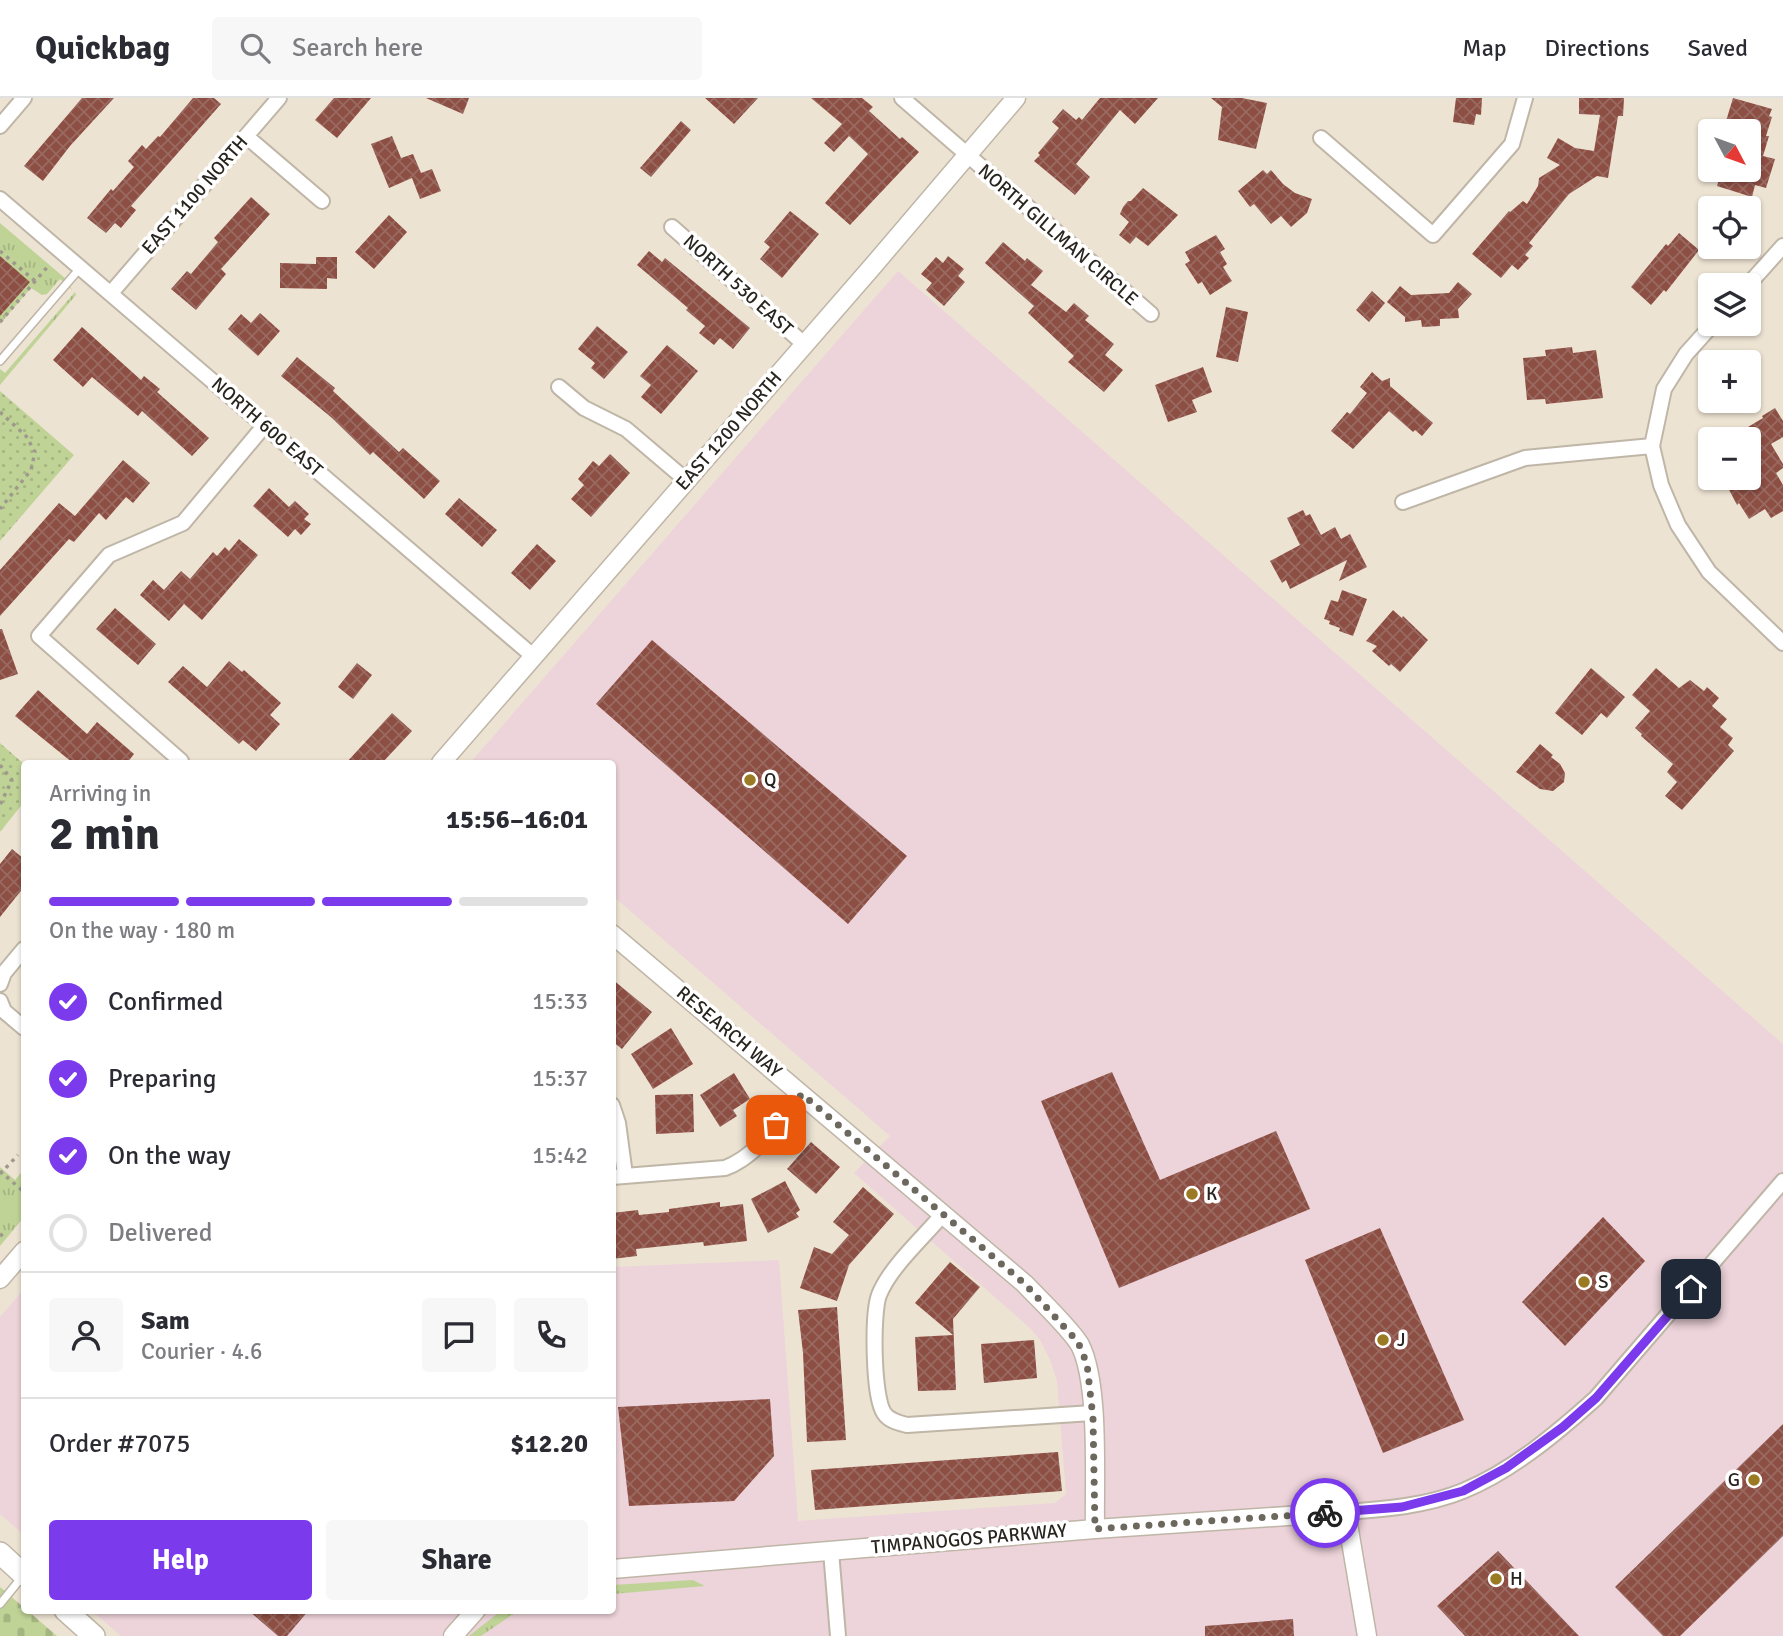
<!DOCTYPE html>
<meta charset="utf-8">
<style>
:root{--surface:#fff;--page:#f7f7f7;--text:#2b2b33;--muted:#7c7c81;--line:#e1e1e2;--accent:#7c3aed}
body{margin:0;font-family:Signika,sans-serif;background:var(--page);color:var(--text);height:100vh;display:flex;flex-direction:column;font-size:26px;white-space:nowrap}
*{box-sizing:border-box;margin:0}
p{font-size:23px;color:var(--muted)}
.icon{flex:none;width:38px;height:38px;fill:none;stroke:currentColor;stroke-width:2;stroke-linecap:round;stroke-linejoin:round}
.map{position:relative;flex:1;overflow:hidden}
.side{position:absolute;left:21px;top:662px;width:595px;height:854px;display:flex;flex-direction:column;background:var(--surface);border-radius:7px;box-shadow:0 2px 5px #0004}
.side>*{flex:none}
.needle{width:46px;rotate:131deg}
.controls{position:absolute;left:1698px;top:21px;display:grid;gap:14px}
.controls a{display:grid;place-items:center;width:63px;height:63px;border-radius:7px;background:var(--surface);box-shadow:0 2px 5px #0004;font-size:35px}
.pin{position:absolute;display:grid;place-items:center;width:60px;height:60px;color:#fff;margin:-30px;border-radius:14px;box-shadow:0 4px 10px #0006}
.courier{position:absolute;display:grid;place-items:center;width:70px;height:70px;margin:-35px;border:5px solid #7c3aed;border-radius:50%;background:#fff;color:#222;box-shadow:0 2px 9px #0007}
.summary em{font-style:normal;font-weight:700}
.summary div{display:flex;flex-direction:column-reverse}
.summary{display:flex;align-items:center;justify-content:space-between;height:119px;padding:0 28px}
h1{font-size:46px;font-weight:700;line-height:52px}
.bar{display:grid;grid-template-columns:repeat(4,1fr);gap:10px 7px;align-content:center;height:84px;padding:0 28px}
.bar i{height:9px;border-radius:5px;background:var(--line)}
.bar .current{background:var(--accent)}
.bar p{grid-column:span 4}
.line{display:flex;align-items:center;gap:18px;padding:0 28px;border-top:2px solid var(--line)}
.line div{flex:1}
.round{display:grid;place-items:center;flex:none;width:74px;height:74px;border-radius:7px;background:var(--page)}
ol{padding:0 28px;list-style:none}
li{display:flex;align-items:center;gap:21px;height:77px}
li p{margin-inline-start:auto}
li .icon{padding:7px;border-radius:50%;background:var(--accent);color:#fff;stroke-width:4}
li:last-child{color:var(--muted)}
li i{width:38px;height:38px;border:4px solid var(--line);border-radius:50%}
.primary-button{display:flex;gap:14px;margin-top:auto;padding:14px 28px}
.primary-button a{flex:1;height:80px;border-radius:7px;background:var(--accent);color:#fff;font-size:28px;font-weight:700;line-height:80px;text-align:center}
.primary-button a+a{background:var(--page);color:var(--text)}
header{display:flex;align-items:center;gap:42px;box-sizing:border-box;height:98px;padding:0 35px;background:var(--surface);border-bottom:2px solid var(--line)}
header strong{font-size:33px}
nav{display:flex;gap:38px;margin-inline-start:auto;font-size:24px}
.search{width:490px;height:63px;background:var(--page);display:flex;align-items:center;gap:18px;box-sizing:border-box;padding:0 24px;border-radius:7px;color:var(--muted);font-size:26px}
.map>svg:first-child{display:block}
.commercial{fill:#edd3da}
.grass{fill:url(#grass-tufts)}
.cemetery{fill:url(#cemetery-stones)}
.park{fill:url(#park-dots)}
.building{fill:url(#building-cross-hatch)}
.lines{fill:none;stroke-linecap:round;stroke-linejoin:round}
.service-casing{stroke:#bfb6a7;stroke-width:10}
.minor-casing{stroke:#bfb6a7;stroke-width:18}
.tertiary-casing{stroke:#bfb6a7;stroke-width:21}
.secondary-casing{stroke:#bfb6a7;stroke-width:24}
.path{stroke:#9f988c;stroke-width:3.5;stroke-dasharray:3.5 5;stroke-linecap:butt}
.service{stroke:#fff;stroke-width:7}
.minor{stroke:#fff;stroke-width:14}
.tertiary{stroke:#fff;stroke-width:18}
.secondary{stroke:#fff;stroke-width:21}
.done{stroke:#6d685e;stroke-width:7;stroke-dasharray:0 12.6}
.route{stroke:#7c3aed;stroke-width:9}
.poi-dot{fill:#9b7a24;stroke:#fff;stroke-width:2.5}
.labels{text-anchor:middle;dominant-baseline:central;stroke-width:7;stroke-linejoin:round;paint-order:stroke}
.street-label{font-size:19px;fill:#28251f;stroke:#fff}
.poi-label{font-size:19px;fill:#28251f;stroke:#fff;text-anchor:start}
</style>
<header>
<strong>Quickbag</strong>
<div class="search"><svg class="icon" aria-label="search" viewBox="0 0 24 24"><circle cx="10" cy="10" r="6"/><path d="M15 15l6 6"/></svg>Search here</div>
<nav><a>Map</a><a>Directions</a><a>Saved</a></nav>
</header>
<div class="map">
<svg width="1783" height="1538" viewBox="0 0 1783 1538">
<defs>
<pattern id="grass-tufts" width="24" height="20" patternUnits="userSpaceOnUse" patternTransform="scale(1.75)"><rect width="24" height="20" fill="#bfd396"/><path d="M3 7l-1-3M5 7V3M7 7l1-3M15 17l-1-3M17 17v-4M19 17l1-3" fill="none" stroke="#a4b581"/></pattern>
<pattern id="cemetery-stones" width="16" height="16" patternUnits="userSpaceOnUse" patternTransform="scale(1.75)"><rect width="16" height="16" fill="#bfd396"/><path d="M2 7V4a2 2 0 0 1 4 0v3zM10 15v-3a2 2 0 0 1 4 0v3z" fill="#a4b581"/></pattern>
<pattern id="park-dots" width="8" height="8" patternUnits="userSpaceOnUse" patternTransform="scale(1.75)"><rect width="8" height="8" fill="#bfd396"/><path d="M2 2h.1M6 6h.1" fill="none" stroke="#a4b581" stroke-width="1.8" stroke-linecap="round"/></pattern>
<pattern id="building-cross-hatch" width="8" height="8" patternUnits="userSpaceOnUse" patternTransform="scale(1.75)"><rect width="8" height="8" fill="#8d4e43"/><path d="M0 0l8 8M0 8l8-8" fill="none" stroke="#996a61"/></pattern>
</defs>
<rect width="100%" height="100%" fill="#ede3d3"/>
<path class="commercial" d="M898 173 1783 946V1538H121L91 1512H612L613 1169 779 1162 798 1423 1055 1405 1066 1396 1057 1283 1050 1262 1040 1242 1030 1230 854 1075 890 1038 613 798 612 665H470Z
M24 1191V1437L0 1416V1219Z"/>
<path class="grass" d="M0 125 66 181 72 192 60 181 47 196 42 197 31 190 0 226V218L29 184 0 158Z
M75 194 76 197 0 287V271L5 275Z
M0 1069 15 1082 24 1071V1119L0 1148Z
M693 1482 705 1488 613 1496V1487Z
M502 1512H519L481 1538H469Z"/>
<path class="cemetery" d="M0 1489 57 1538H0Z"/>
<path class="park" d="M0 293 74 357 0 443Z
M0 645 24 666V704L0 734Z"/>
<path class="building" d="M82 0H114L70 48 43 83 24 68Z
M193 0H214L221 6 131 108 136 112 121 130 115 125 106 135 87 120 111 91 113 93 134 69 128 63 142 47 146 51 158 38 160 39Z
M334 0H371L337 40 315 22Z
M426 0H469L463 16Z
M705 0H758L734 26Z
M811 0H862L873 9 869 13 900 41 902 39 919 54 850 127 825 105 868 56 849 38 834 54 824 45 842 26Z
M1100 0H1158L1135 26 1120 12 1076 66 1090 79 1075 97 1034 63 1040 57 1038 55 1059 30 1052 24 1063 11 1076 22 1079 19 1082 22Z
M1211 0H1242L1267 5 1256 51 1218 42 1222 9Z
M1456 0H1482L1481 17 1476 16 1474 27 1453 24Z
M1579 0H1624L1623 18H1618L1608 80 1597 78 1569 96 1529 145 1533 148 1525 157 1529 160 1518 172 1512 167 1501 180 1472 156 1509 113 1510 114 1523 103 1527 106 1538 88 1539 80 1560 67 1547 60 1558 40 1575 50 1594 53 1600 17 1579 16Z
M1733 0 1772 11 1769 18 1772 19 1766 38H1769L1763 58 1775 61 1766 90 1755 87 1752 99 1717 88 1722 72H1748V33H1723Z
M681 23 691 32 651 79 640 70Z
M392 38 401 60 413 56 421 75 432 71 441 93 420 101 412 80 389 90 371 46Z
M1263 72 1267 76 1271 72 1283 86 1295 95 1312 101 1307 115 1291 129 1281 118 1271 126 1254 106 1250 109 1238 93Z
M1143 90 1178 117 1148 148 1136 139 1130 146 1119 137 1129 124 1120 116 1123 109 1128 103H1131Z
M251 99 270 116 221 171 226 176 196 212 171 191 187 173 191 176 218 144 214 140Z
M790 113 819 136 782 180 760 161 770 149 764 144Z
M389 117 407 134 374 171 355 154Z
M1679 135 1699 152 1666 194 1664 192 1651 207 1631 189 1666 146 1668 148Z
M1216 137 1225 151 1220 154 1227 166 1223 169 1232 183 1210 197 1202 184 1198 186 1185 166 1190 163 1185 154Z
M1003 144 1025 163 1027 160 1043 173 1031 187 1066 214 1074 205 1089 218 1085 222 1114 246 1105 257 1123 272 1104 294 1068 264 1074 258 1028 215 1034 208 985 165Z
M649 153 662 164 665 160 750 230 733 251 720 240 714 247 699 235 705 228 686 212 688 210 637 167Z
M0 158 30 184 0 218Z
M948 158 964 171 958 178 965 184 944 208 926 192 932 185 921 176 936 159 943 165Z
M316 159H337V181L327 180V191L280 190V165L316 166Z
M1458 184 1472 196 1458 211 1459 220 1440 221V228L1422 229 1421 222 1405 224V219L1387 204 1400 188 1411 197 1449 195Z
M1372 193 1385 205 1369 224 1356 212Z
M1226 209 1248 214 1238 264 1216 259Z
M260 215 280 233 258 258 228 231 241 216 251 225Z
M597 228 628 254 604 281 591 270 595 265 578 251Z
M82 229 141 282 144 278 160 291 157 294 209 340 192 358 142 313 138 318 92 279 83 289 53 262Z
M667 247 698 273 661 316 641 299 651 287 640 278Z
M1572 249 1573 255 1596 252 1603 300 1546 306 1545 301 1527 302 1523 260 1546 258 1545 252Z
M297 259 335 290 333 293 399 354 403 350 440 383 424 401 373 354 370 357 332 320 281 278Z
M1203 269 1212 294 1192 302 1197 314 1168 324 1155 287Z
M1372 274 1382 283 1390 280V288L1433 325 1422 338 1415 332 1413 334 1389 313 1353 351 1331 333 1347 314 1350 316 1367 295 1360 289Z
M1775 310 1783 323V339L1771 346 1783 366V370L1776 375 1783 387V413L1771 420 1765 411 1749 421 1739 405 1737 407 1723 380H1748V341H1728L1763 320 1762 318Z
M610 356 630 375 591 419 571 401 584 387 578 381 593 363 599 368Z
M123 362 150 385 133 405 126 399 106 422 99 415 74 444 69 441 0 518V472L59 405 75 418Z
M269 390 289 409 295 403 309 416 304 421 311 426 301 437 295 431 288 439 253 408Z
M459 400 497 432 482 449 445 416Z
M1303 412 1306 418 1310 416 1321 437 1335 429 1341 441 1350 436 1367 469 1339 483 1347 462 1290 491 1286 482 1282 485 1270 463 1300 447 1287 420Z
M239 441 258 457 202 522 184 506 169 523 140 497 153 482 164 492 181 473 190 481 213 454 217 458 225 449 229 453Z
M537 446 556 463 530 492 511 475Z
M1342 492 1367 501 1353 538 1339 533 1340 530 1329 526 1330 523 1324 521 1331 502 1338 504Z
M115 510 156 546 138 567 96 531Z
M1393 512 1402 520 1403 518 1428 542 1400 574 1391 566 1389 568 1372 553 1377 548 1366 543Z
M0 531H2L18 576 0 582Z
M652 542 907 758 848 826 596 606Z
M229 563 242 574 244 572 281 605 270 617 280 626 256 653 243 642 239 646 168 584 183 568 207 589Z
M357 565 372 577 353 601 338 589Z
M1591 570 1625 599 1607 620 1601 615 1582 637 1555 615Z
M1656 570 1679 590 1690 582 1704 593 1707 589 1719 600 1712 608 1727 621 1720 629 1733 640 1728 647 1734 653 1682 712 1665 698 1677 684 1667 674 1673 666 1641 638 1642 636 1635 630 1650 613 1632 597Z
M38 592 87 636 97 624 134 656 127 665H73L15 618Z
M392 615 412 633 382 665H346Z
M1540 646 1553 657 1551 659 1560 666 1565 675 1564 684 1553 693 1540 691 1516 674Z
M12 751 24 761V789L0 819V766Z
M612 881 652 914 622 951 612 943Z
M671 930 693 966 653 991 631 956Z
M1112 974 1160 1082 1276 1033 1310 1111 1119 1190 1041 1003Z
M734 975 750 1001 733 1012 737 1018 720 1029 700 997Z
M693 996 694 1034 656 1036 655 997Z
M811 1044 840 1069 816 1096 787 1071Z
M785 1083 800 1112 796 1115 799 1119 768 1135 751 1101Z
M863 1089 894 1116 849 1167 837 1203 800 1190 814 1149 832 1156 849 1137 833 1124Z
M720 1104V1109L743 1106 747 1143 704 1148 703 1144 636 1151 637 1158 612 1161V1115L638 1112 639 1117 669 1114V1111Z
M1603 1119 1645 1163 1565 1248 1522 1204Z
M1380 1130 1464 1322 1383 1355 1305 1162Z
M950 1164 980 1189 953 1221 956 1292 918 1293 915 1239 953 1237 915 1205Z
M837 1209 846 1342 807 1344 803 1255 798 1212Z
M1034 1242 1037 1280 984 1285 981 1246Z
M770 1301 774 1358 734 1403 629 1408 618 1309Z
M1783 1326V1438L1680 1538H1663L1615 1489Z
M1058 1354 1062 1393 815 1412 811 1372Z
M1498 1453 1579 1538H1465L1437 1508Z
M248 1512H309L287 1538H278Z
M1293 1521 1294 1538H1205V1528Z"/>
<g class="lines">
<g class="service-casing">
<path id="service" d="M0 263 81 169
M0 1506 22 1479"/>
</g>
<g class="minor-casing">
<path id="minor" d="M902 0 1151 216
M0 28 24 0
M246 38 322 103
M1321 40 1433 137 1512 46 1525 0
M0 101 533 558
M672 129 804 246
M1748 187 1783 148
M111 195 279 0
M1713 226 1686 256 1664 291 1652 348 1661 387 1678 427 1709 474 1783 545
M559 289 584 310 626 331 686 382
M1403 404 1525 360 1652 348
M179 665 181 663 39 538 109 457 183 425 264 328
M0 886 4 875 24 851
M0 903 4 913 24 930
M612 1007 618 1025 625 1077
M612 1079 725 1070C758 1058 780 1022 802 996
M943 1116C923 1140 890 1169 879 1197 872 1216 873 1299 884 1315 889 1323 899 1325 907 1327L1092 1315
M1346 1414C1386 1411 1426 1408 1463 1393 1512 1373 1557 1335 1596 1300L1783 1083
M831 1453 838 1538"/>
</g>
<g class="tertiary-casing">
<path id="tertiary" d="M441 665 872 169 1016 0
M612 836 1025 1186C1039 1201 1071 1231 1080 1247 1100 1286 1094 1384 1095 1431
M0 1181 24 1153
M612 1471 1095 1431 1346 1414 1367 1538
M453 1538 476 1512"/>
</g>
<g class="secondary-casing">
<path id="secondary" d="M0 1455 24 1477
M65 1512 94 1538"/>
</g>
<path class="path" d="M0 153 35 183
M0 224 49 167
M0 314 26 338 35 354 31 372 0 411
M0 667 12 682 0 707
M0 1073 24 1094
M0 1076 18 1057
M0 1136 4 1139"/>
<use href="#service" class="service"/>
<use href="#minor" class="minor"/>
<use href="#tertiary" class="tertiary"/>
<use href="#secondary" class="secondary"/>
</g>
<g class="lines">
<path class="done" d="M776 1027 802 996 1025 1186 1078 1244 1087 1266 1093 1320 1095 1431 1325 1415"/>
<path class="route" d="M1325 1415 1402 1409 1463 1393 1506 1370 1563 1329 1596 1300 1691 1191"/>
</g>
<g class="poi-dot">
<circle cx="750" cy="682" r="7"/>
<circle cx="1192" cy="1096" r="7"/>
<circle cx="1584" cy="1184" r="7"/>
<circle cx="1383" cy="1242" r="7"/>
<circle cx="1754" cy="1382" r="7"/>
<circle cx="1496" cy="1481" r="7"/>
</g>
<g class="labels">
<g class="street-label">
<text transform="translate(195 97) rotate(-49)">EAST 1100 NORTH</text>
<text transform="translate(1058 137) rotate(41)">NORTH GILLMAN CIRCLE</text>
<text transform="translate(738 187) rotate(42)">NORTH 530 EAST</text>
<text transform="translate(267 329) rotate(41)">NORTH 600 EAST</text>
<text transform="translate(729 333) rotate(-49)">EAST 1200 NORTH</text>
<text transform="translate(729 934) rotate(40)">RESEARCH WAY</text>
<text transform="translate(969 1441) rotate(-5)">TIMPANOGOS PARKWAY</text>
</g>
<g class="poi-label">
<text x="764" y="682">Q</text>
<text x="1206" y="1096">K</text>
<text x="1598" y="1184">S</text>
<text x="1397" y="1242">J</text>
<text x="1740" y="1382" text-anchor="end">G</text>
<text x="1510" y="1481">H</text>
</g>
</g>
</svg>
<div class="controls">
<a><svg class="needle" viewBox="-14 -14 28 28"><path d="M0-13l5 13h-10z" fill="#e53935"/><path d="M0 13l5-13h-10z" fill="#7c7c81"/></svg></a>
<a><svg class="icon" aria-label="locate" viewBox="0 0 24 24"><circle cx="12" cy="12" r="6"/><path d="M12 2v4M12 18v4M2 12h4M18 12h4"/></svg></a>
<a><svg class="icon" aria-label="layers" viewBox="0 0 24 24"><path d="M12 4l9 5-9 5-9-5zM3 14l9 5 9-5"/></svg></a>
<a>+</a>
<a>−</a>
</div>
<div class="pin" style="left:776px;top:1027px;background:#ea580c"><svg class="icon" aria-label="bag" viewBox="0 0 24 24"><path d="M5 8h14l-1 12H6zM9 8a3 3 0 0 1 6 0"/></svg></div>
<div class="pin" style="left:1691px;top:1191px;background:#1f2937"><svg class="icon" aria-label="home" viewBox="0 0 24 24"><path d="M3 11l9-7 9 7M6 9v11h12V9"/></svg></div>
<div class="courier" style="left:1325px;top:1415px"><svg class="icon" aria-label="bike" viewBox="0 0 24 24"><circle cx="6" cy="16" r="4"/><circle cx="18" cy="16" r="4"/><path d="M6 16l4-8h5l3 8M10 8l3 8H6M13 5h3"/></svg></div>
<section class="side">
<div class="summary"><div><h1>2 min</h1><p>Arriving in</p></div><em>15:56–16:01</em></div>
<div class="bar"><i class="current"></i><i class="current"></i><i class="current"></i><i></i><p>On the way · 180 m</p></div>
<ol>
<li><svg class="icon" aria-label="check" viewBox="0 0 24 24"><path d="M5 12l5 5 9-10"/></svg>Confirmed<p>15:33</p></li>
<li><svg class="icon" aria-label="check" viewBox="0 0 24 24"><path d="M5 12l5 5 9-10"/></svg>Preparing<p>15:37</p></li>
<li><svg class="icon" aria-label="check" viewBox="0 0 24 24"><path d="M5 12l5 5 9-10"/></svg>On the way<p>15:42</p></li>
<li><i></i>Delivered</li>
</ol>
<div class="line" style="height:126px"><a class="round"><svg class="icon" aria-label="person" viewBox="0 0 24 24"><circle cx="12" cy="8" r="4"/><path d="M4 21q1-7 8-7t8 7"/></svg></a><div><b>Sam</b><p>Courier · 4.6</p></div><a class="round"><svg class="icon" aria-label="chat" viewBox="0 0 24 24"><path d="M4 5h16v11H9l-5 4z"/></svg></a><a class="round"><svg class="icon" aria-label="phone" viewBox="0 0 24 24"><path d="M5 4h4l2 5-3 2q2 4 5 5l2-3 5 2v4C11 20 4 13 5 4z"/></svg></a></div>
<div class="line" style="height:91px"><div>Order #7075</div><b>$12.20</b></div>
<div class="primary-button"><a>Help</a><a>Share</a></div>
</section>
</div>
